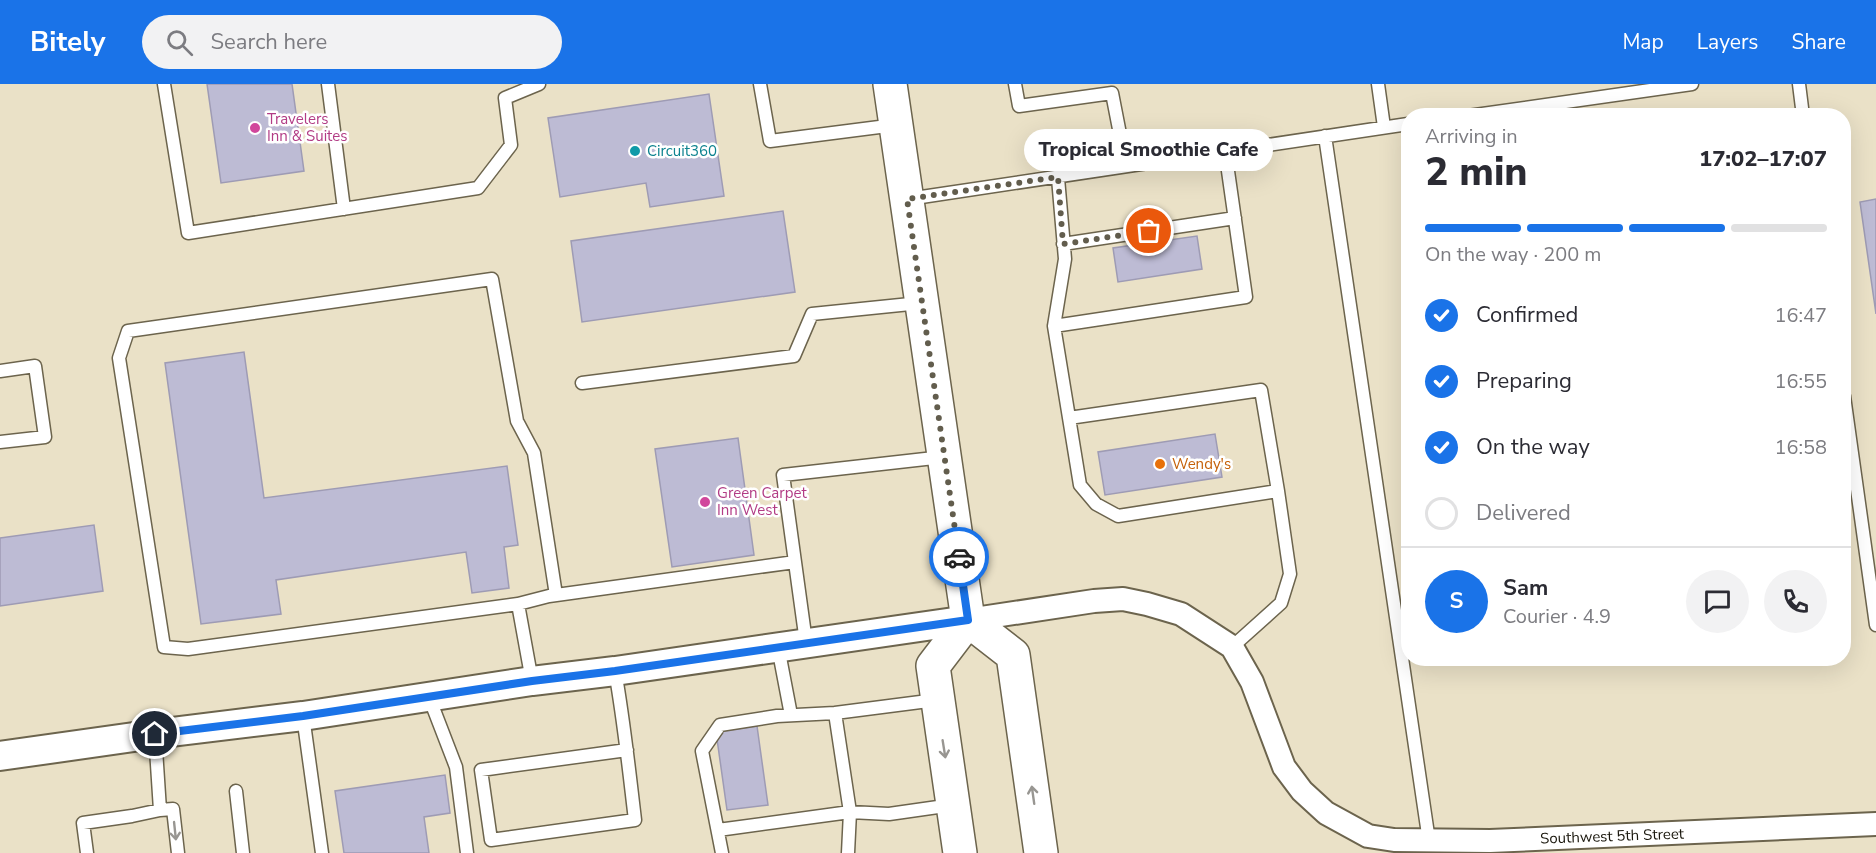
<!DOCTYPE html>
<meta charset="utf-8">
<style>
:root{--surface:#fff;--page:#f2f2f3;--text:#2b2b33;--muted:#7c7c81;--line:#e1e1e2;--accent:#1a73e8}
body{margin:0;font-family:"Nunito Sans",sans-serif;background:var(--page);color:var(--text);height:100vh;display:flex;flex-direction:column;font-size:22px;white-space:nowrap}
*{box-sizing:border-box;margin:0}
p{font-size:20px;color:var(--muted)}
.icon{flex:none;width:33px;height:33px;fill:none;stroke:currentColor;stroke-width:2;stroke-linecap:round;stroke-linejoin:round}
.map{position:relative;flex:1;overflow:hidden}
.side{position:absolute;left:1401px;top:24px;width:450px;height:558px;display:flex;flex-direction:column;background:var(--surface);border-radius:24px;box-shadow:0 6px 24px #0002}
.side>*{flex:none}
.pin{position:absolute;display:grid;place-items:center;width:51px;height:51px;color:#fff;margin:-26px;border:3px solid #fff;border-radius:50%;box-shadow:0 2px 6px #0007}
.courier{position:absolute;display:grid;place-items:center;width:60px;height:60px;margin:-30px;border:4px solid #1a73e8;border-radius:50%;background:#fff;color:#222;box-shadow:0 2px 8px #0007}
.bubble{position:absolute;height:42px;border-radius:21px;background:var(--surface);box-shadow:0 6px 24px #0002;font-size:20px;font-weight:800;line-height:42px;text-align:center}
.summary em{font-style:normal;font-weight:800}
.summary div{display:flex;flex-direction:column-reverse}
.summary{display:flex;align-items:center;justify-content:space-between;height:102px;padding:0 24px}
h1{font-size:39px;font-weight:800;line-height:45px}
.bar{display:grid;grid-template-columns:repeat(4,1fr);gap:9px 6px;align-content:center;height:72px;padding:0 24px}
.bar i{height:8px;border-radius:4px;background:var(--line)}
.bar .active{background:var(--accent)}
.bar p{grid-column:span 4}
.line{display:flex;align-items:center;gap:15px;padding:0 24px;border-top:2px solid var(--line)}
.line div{flex:1}
.round{display:grid;place-items:center;flex:none;width:63px;height:63px;border-radius:32px;background:var(--page)}
ol{padding:0 24px;list-style:none}
li{display:flex;align-items:center;gap:18px;height:66px}
li p{margin-inline-start:auto}
li .icon{padding:6px;border-radius:50%;background:var(--accent);color:#fff;stroke-width:4}
li:last-child{color:var(--muted)}
li i{width:33px;height:33px;border:3px solid var(--line);border-radius:50%}
header{display:flex;align-items:center;gap:36px;box-sizing:border-box;height:84px;padding:0 30px;background:var(--accent);color:#fff}
header strong{font-size:28px}
nav{display:flex;gap:33px;margin-inline-start:auto;font-size:21px}
.search{width:420px;height:54px;background:var(--page);display:flex;align-items:center;gap:15px;box-sizing:border-box;padding:0 21px;border-radius:33px;color:var(--muted);font-size:22px}
.map>svg:first-child{display:block}
.building{fill:#bdbbd4;stroke:#9e9bb4;stroke-width:1.5}
.lines{fill:none;stroke-linecap:round;stroke-linejoin:round}
.service-casing{stroke:#6c644d;stroke-width:15}
.minor-casing{stroke:#6c644d;stroke-width:26}
.tertiary-casing{stroke:#6c644d;stroke-width:32}
.secondary-casing{stroke:#6c644d;stroke-width:36}
.service{stroke:#fff;stroke-width:12}
.minor{stroke:#fff;stroke-width:22}
.tertiary{stroke:#fff;stroke-width:28}
.secondary{stroke:#fff;stroke-width:33}
.oneway{stroke:#989692}
.done{stroke:#625d4d;stroke-width:6;stroke-dasharray:0 10.8}
.route{stroke:#1a73e8;stroke-width:8}
.hotel-dot{fill:#d1479c;stroke:#fff;stroke-width:2}
.culture-dot{fill:#0f9aa8;stroke:#fff;stroke-width:2}
.food-dot{fill:#e8710a;stroke:#fff;stroke-width:2}
.labels{text-anchor:middle;dominant-baseline:central;stroke-width:5;stroke-linejoin:round;paint-order:stroke}
.hotel-label{font-size:15px;fill:#b23c85;stroke:#fff;text-anchor:start}
.culture-label{font-size:15px;fill:#0d838f;stroke:#fff;text-anchor:start}
.food-label{font-size:15px;fill:#c56008;stroke:#fff;text-anchor:start}
.street-label{font-size:15px;fill:#19160c;stroke:#fff}
</style>
<header>
<strong>Bitely</strong>
<div class="search"><svg class="icon" aria-label="search" viewBox="0 0 24 24"><circle cx="10" cy="10" r="6"/><path d="M15 15l6 6"/></svg>Search here</div>
<nav><a>Map</a><a>Layers</a><a>Share</a></nav>
</header>
<div class="map">
<svg width="1876" height="769" viewBox="0 0 1876 769">
<rect width="100%" height="100%" fill="#eae1c7"/>
<path class="building" d="M207 0H292L304 87 221 99Z
M709 10 724 112 650 123 646 99 560 113 548 34Z
M1876 115V230L1860 118Z
M783 127 795 208 582 238 571 157Z
M1197 152 1202 185 1118 198 1113 164Z
M244 268 264 414 507 382 518 461 504 463 509 504 472 509 466 468 276 496 281 530 201 540 165 279Z
M1215 350 1222 393 1105 411 1098 368Z
M738 354 754 471 672 483 655 365Z
M94 441 103 507 0 522V454Z
M757 642 768 721 727 726 716 648Z
M445 691 450 729 424 733 429 769H344L335 707Z"/>
<g class="lines">
<g class="service-casing">
<path id="service" d="M164 0 188 149 478 104 511 61 505 14 539 0
M328 0 344 125
M760 0 770 57 895 41
M1015 0 1019 22 1112 9 1126 81
M1378 0 1384 43
M1799 0 1803 32
M1468 32 1692 0
M1325 52 1429 757
M1058 94 1065 175 1054 242 1080 401 1096 420 1118 432 1278 407 1290 490 1281 519 1232 563
M908 115 1408 40
M1063 160 1235 134
M1054 242 1246 213 1225 66
M0 287 35 282 45 353 0 358
M582 299 794 272 812 230 920 219
M1844 312 1876 541
M1069 334 1261 306 1278 407
M518 520 188 565 164 563 119 274 128 247 492 195 517 337 534 369 556 511
M806 558 783 391 943 373
M778 563 791 631
M615 587C624 637 629 686 635 736L491 756 481 686 627 666
M532 597 518 520 549 512 795 478
M429 613 456 683 467 769
M835 629 936 616
M303 632 322 769
M236 707 243 769
M160 726 173 725 178 769
M718 746 850 728 889 730 952 721
M87 769 83 739 132 732 160 726 155 650
M722 769 702 667 720 641 777 632 835 629 850 728 848 769"/>
</g>
<g class="minor-casing">
<path id="minor" d="M968 536 1094 517 1123 515 1147 520 1181 530 1232 563 1252 598 1284 683 1302 707 1326 729 1368 752 1394 756 1490 757 1876 740"/>
</g>
<g class="tertiary-casing">
<path id="tertiary" d="M0 672 155 650 303 632 532 597 615 587 968 536"/>
</g>
<g class="secondary-casing">
<path id="secondary" d="M890 0 968 536 1013 571 1041 769
M960 769 933 582 968 536"/>
</g>
<use href="#service" class="service"/>
<use href="#minor" class="minor"/>
<use href="#tertiary" class="tertiary"/>
<use href="#secondary" class="secondary"/>
</g>
<defs><path id="oneway-shaft" d="M-6 0H5M1.5-3L5.5 0L1.5 3" fill="none" stroke-width="1.6" stroke-linecap="round" stroke-linejoin="round" transform="scale(1.5)"/></defs>
<g class="oneway">
<use href="#oneway-shaft" transform="translate(944 665) rotate(81)"/>
<use href="#oneway-shaft" transform="translate(1033 711) rotate(-98)"/>
<use href="#oneway-shaft" transform="translate(175 747) rotate(84)"/>
</g>
<g class="lines">
<path class="done" d="M959 473 907 115 1058 93 1063 160 1149 147"/>
<path class="route" d="M155 650 303 632 532 597 615 587 968 536 959 473"/>
</g>
<g class="hotel-dot">
<circle cx="255" cy="44" r="6"/>
<circle cx="705" cy="418" r="6"/>
</g>
<circle class="culture-dot" cx="635" cy="67" r="6"/>
<circle class="food-dot" cx="1160" cy="380" r="6"/>
<g class="labels">
<g class="hotel-label">
<text x="267" y="35">Travelers<tspan x="267" dy="17">Inn &amp; Suites</tspan></text>
<text x="717" y="409">Green Carpet<tspan x="717" dy="17">Inn West</tspan></text>
</g>
<g class="culture-label">
<text x="647" y="67">Circuit360</text>
</g>
<g class="food-label">
<text x="1172" y="380">Wendy's</text>
</g>
<g class="street-label">
<text transform="translate(1612 752) rotate(-2)">Southwest 5th Street</text>
</g>
</g>
</svg>
<div class="pin" style="left:1149px;top:147px;background:#ea580c"><svg class="icon" aria-label="bag" viewBox="0 0 24 24"><path d="M5 8h14l-1 12H6zM9 8a3 3 0 0 1 6 0"/></svg></div>
<div class="pin" style="left:155px;top:650px;background:#1f2937"><svg class="icon" aria-label="home" viewBox="0 0 24 24"><path d="M3 11l9-7 9 7M6 9v11h12V9"/></svg></div>
<div class="courier" style="left:959px;top:473px"><svg class="icon" aria-label="car" viewBox="0 0 24 24"><path d="M5 17H2v-5l4-1 3-4h7l3 4 3 1v5h-3M9 17h6M6 11h13"/><circle cx="7" cy="17" r="2"/><circle cx="17" cy="17" r="2"/></svg></div>
<div class="bubble" style="left:1024px;top:45px;width:249px">Tropical Smoothie Cafe</div>
<section class="side">
<div class="summary"><div><h1>2 min</h1><p>Arriving in</p></div><em>17:02–17:07</em></div>
<div class="bar"><i class="active"></i><i class="active"></i><i class="active"></i><i></i><p>On the way · 200 m</p></div>
<ol>
<li><svg class="icon" aria-label="check" viewBox="0 0 24 24"><path d="M5 12l5 5 9-10"/></svg>Confirmed<p>16:47</p></li>
<li><svg class="icon" aria-label="check" viewBox="0 0 24 24"><path d="M5 12l5 5 9-10"/></svg>Preparing<p>16:55</p></li>
<li><svg class="icon" aria-label="check" viewBox="0 0 24 24"><path d="M5 12l5 5 9-10"/></svg>On the way<p>16:58</p></li>
<li><i></i>Delivered</li>
</ol>
<div class="line" style="height:108px"><b class="round" style="background:var(--accent);color:#fff">S</b><div><b>Sam</b><p>Courier · 4.9</p></div><a class="round"><svg class="icon" aria-label="chat" viewBox="0 0 24 24"><path d="M4 5h16v11H9l-5 4z"/></svg></a><a class="round"><svg class="icon" aria-label="phone" viewBox="0 0 24 24"><path d="M5 4h4l2 5-3 2q2 4 5 5l2-3 5 2v4C11 20 4 13 5 4z"/></svg></a></div>
</section>
</div>
